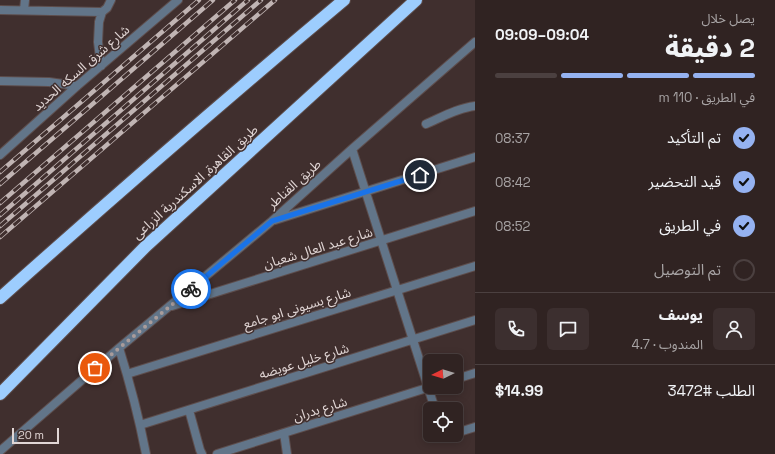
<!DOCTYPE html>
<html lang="ar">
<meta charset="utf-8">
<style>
:root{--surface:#302322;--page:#3c2f2f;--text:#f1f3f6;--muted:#a8a4a5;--line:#4b4040;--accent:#95b2f1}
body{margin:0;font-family:"Space Grotesk","Noto Sans Arabic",sans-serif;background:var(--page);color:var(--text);direction:rtl;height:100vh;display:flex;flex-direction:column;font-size:15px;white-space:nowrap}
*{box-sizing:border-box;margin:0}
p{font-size:13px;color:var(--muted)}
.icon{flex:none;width:22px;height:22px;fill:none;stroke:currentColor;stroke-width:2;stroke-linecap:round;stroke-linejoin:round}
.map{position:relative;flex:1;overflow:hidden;direction:ltr}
.panel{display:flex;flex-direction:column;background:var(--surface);width:300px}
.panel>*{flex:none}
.needle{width:26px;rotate:265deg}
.tools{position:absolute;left:423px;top:354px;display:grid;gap:8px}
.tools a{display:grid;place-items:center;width:40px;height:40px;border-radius:6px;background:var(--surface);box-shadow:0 2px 10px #0003,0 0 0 1px var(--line);font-size:20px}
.scale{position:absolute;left:12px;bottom:10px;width:47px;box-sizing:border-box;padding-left:4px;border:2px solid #e1d6d5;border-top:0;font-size:11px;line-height:14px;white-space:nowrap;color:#e1d6d5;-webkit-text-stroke:3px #402f2e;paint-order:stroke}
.pin{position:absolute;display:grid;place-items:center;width:34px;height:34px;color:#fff;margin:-17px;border:2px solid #fff;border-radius:50%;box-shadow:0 1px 4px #0007}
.courier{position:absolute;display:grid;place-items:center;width:40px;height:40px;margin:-20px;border:3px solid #1a73e8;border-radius:50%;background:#fff;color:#222;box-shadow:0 1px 5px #0007}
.head em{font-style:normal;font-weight:800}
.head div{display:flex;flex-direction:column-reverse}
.head{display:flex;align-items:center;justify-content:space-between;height:68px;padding:0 20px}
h1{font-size:26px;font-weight:800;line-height:30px}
.bar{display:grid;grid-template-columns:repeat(4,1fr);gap:6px 4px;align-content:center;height:48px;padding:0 20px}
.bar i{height:5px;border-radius:3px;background:var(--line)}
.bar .current{background:var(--accent)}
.bar p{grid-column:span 4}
.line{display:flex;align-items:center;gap:10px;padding:0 20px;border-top:1px solid var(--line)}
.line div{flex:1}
.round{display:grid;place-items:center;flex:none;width:42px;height:42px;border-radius:6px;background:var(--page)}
ol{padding:0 20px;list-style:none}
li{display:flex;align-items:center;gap:12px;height:44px}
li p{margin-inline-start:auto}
li .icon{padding:4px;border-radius:50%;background:var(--accent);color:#111;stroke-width:4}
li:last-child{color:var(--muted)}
li i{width:22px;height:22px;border:2px solid var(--line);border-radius:50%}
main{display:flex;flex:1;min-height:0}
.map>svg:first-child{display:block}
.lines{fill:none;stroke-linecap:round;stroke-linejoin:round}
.street-casing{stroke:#5d4d4c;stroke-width:10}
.highway-casing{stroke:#5d4d4c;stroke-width:14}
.street{stroke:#627589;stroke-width:8}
.highway{stroke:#9dcdfe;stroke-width:12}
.rail-casing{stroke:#c0b4b3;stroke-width:4.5}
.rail{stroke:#402f2e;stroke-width:3;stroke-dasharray:9;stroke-linecap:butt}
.done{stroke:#a99c9b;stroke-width:4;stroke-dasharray:0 7.2}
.route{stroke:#1a73e8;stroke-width:5}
.labels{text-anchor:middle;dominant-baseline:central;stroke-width:3;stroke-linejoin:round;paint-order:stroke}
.street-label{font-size:13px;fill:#e1d6d5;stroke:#402f2e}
</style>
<main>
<section class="panel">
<div class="head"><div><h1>2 دقيقة</h1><p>يصل خلال</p></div><em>09:04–09:09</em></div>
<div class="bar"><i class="current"></i><i class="current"></i><i class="current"></i><i></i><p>في الطريق · 110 m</p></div>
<ol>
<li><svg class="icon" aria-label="check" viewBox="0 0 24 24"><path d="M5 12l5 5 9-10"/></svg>تم التأكيد<p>08:37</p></li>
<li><svg class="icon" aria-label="check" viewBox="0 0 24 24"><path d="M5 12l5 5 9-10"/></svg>قيد التحضير<p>08:42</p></li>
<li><svg class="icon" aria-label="check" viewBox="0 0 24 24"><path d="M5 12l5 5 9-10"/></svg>في الطريق<p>08:52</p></li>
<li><i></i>تم التوصيل</li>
</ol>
<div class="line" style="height:72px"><a class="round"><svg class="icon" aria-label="person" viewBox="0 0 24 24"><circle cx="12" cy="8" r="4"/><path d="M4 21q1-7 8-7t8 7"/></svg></a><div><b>يوسف</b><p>المندوب · 4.7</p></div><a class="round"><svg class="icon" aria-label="chat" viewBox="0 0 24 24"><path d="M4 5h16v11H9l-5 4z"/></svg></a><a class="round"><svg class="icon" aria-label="phone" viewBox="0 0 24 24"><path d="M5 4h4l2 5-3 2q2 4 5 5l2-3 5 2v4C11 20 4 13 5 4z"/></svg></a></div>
<div class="line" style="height:52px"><div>الطلب #3472</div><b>$14.99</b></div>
</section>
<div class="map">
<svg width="475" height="454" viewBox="0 0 475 454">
<rect width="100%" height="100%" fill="#402f2e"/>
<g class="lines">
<g class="street-casing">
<path id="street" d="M0 10 102 12
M24 10 25 0
M101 66 98 42 99 22 102 12 107 8 111 0
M0 81 49 82 77 86
M426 124C442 117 458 108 475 106
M352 149 435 409
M0 155 77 86 178 0
M275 220 475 157
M172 306 475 211
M119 348C130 383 139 418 146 454
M127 374 475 266
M456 379 475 373
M189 410 200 450 202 454
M140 425 475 320
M284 433 287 454
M456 433 475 427
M0 451 119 348 272 221 352 149 475 42
M217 454 430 387"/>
</g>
<g class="highway-casing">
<path id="highway" d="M0 298C113 197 228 97 344 0
M0 394 146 246 416 0"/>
</g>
<use href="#street" class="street"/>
<use href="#highway" class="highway"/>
<g class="rail-casing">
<path id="rail" d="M0 172 199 0
M0 184 213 0
M0 203 235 0
M0 215 248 0
M0 226 261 0
M0 237 275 0"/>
</g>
<use href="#rail" class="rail"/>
</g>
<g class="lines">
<path class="done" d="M95 368 191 289"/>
<path class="route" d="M191 289 272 221 420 175"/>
</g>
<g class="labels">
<g class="street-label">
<text transform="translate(81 68) rotate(-41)">شارع شرق السكه الحديد</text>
<text transform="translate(195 182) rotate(-42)">طريق القاهرة, الاسكندرية الزراعى</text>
<text transform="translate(294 184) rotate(-42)">طريق القناطر</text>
<text transform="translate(318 248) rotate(-17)">شارع عبد العال شعبان</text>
<text transform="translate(297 308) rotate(-17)">شارع بسيونى ابو جامع</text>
<text transform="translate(304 361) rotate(-17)">شارع خليل عويضه</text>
<text transform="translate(320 409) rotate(-17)">شارع بدران</text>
</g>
</g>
</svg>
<div class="tools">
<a><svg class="needle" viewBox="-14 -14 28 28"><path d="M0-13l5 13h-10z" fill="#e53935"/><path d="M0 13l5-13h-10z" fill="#a8a4a5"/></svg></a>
<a><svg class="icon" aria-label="locate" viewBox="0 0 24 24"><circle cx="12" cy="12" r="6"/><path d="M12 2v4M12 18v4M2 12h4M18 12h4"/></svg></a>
</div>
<div class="scale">20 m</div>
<div class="pin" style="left:95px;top:368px;background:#ea580c"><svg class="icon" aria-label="bag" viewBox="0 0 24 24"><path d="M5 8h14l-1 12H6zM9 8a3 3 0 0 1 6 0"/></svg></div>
<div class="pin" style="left:420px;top:175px;background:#1f2937"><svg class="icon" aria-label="home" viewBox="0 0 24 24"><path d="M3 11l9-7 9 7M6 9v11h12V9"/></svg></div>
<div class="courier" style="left:191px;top:289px"><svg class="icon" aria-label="bike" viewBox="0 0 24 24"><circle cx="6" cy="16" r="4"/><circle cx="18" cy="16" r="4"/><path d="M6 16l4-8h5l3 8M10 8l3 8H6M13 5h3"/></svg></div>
</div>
</main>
